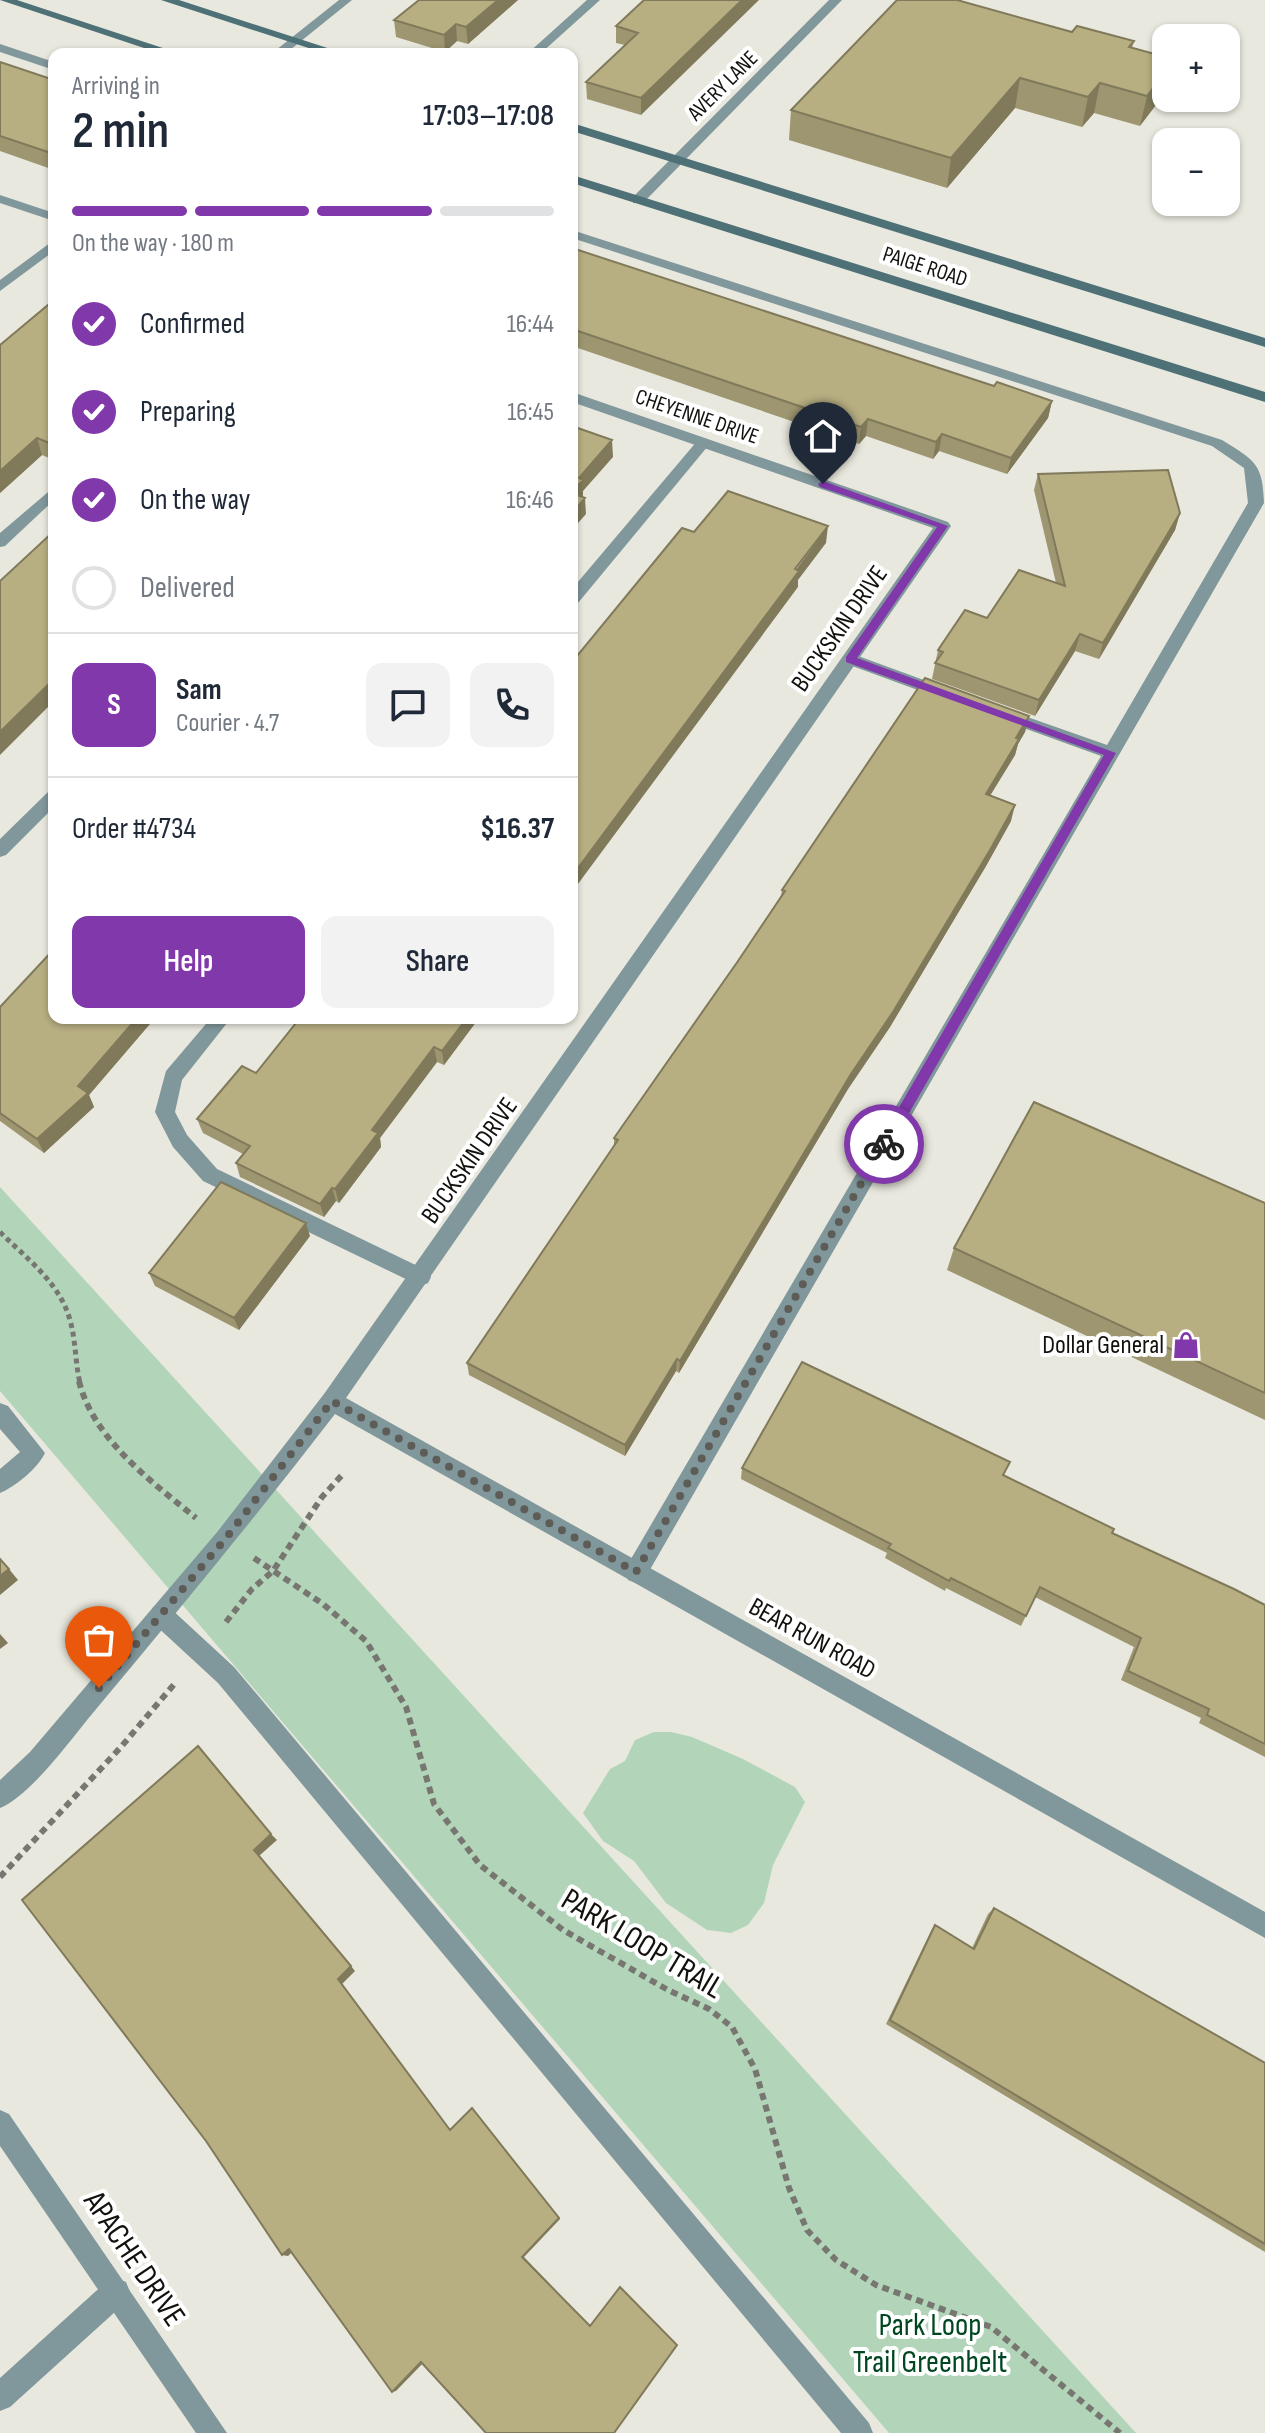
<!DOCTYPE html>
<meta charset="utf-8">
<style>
:root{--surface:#fff;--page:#f2f2f3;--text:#1f2937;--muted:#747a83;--line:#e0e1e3;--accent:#8138ab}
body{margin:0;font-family:"Sofia Sans Condensed",sans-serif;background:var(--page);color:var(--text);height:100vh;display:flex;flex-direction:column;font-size:30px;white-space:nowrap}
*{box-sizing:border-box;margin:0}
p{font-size:26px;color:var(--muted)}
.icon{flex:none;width:44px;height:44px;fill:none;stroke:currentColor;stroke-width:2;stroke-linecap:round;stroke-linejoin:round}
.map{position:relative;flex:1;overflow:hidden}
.sheet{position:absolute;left:48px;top:48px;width:530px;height:976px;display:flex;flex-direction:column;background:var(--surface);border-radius:16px;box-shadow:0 2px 6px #0004}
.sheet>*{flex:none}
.fabs{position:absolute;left:1152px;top:24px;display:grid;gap:16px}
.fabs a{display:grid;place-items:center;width:88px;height:88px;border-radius:16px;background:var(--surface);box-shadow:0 2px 6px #0004;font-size:40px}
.pin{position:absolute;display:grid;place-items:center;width:68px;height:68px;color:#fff;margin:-82px -34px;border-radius:50% 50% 50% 0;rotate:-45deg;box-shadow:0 0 8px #0007}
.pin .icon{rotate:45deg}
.courier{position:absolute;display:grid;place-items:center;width:80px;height:80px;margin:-40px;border:6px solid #8138ab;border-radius:50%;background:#fff;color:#222;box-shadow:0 2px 10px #0007}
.headline em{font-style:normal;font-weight:600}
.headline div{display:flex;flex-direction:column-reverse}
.headline{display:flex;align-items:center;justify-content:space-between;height:136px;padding:0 24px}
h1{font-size:52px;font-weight:600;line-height:60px}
.bar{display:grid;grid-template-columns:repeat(4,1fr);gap:12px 8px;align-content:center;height:96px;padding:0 24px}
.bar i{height:10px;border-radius:6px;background:var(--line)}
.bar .selected{background:var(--accent)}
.bar p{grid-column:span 4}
.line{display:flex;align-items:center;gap:20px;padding:0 24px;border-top:2px solid var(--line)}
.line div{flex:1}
.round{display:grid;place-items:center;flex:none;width:84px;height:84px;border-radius:16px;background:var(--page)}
ol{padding:0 24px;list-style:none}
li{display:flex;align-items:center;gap:24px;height:88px}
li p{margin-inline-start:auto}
li .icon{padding:8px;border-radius:50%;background:var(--accent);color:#fff;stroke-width:4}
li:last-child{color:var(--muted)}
li i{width:44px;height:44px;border:4px solid var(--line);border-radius:50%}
.button{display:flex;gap:16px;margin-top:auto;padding:16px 24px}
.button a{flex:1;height:92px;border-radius:16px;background:var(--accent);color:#fff;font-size:32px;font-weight:600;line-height:92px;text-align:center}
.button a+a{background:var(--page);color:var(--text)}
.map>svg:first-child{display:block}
.green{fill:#b2d5ba}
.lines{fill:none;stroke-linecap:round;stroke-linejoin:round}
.path-far1{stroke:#777670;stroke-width:5;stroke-dasharray:5 4;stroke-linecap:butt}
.path{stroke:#777670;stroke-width:6;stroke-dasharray:7 5;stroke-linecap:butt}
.lane{fill:#80979c;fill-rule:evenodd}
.street{fill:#80979c;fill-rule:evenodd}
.secondary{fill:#4d7177;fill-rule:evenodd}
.wall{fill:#9d9670}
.shaded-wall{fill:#807a5b}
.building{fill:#b7ae82;stroke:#807a5b;stroke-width:2}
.route{fill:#8138ab}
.done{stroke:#5d5c57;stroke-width:8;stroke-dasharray:0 14.4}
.labels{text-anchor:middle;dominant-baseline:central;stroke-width:8;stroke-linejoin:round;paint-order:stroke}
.far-street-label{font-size:22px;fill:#12110e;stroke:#fff}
.street-label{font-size:26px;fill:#12110e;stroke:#fff}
.poi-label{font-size:26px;fill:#12110e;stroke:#fff;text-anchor:end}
.near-street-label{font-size:32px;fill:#12110e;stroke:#fff}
.near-park-label{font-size:32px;fill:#004721;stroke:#fff}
</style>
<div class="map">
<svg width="1265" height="2433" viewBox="0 0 1265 2433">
<rect width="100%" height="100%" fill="#e9e8de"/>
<path class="green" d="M0 1187 1136 2433H889L0 1391Z
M654 1732H671L692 1737 743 1759 795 1787 805 1802 773 1865 764 1903 748 1925 731 1933 707 1930 666 1903 634 1861 603 1841 583 1813 610 1769 625 1761 635 1740Z"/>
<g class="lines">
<path class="path-far1" d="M0 1232C26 1258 60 1283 70 1320 76 1341 75 1362 80 1383"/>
<path class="path" d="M79 1381C93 1439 152 1482 196 1518
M254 1558 323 1604 366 1641 406 1707 434 1804 480 1865 563 1930 668 1990 709 2009 732 2027 755 2069 789 2188 807 2230 836 2260 876 2285 991 2327 1120 2433
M226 1622 252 1589 273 1571 322 1497 343 1474
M0 1877 121 1747 176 1682"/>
<path class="lane" d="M587 0H600L540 54H527Z
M0 44 54 62V70L0 52Z
M572 230 1222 440C1254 460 1263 463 1264 503L644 1580 636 1583 628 1580 625 1572 628 1564 1101 756 996 718 994 714 1002 708 1107 745 1248 503 1244 468 1212 446 572 238Z
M703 438 710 443 708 446 578 603 572 604V589L698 440Z
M54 487V500L5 546 0 547V533Z
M850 653 951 690 953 694 945 700 844 663V655Z
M211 1018H231L182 1080 175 1112 187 1135 217 1169 428 1271 431 1277 428 1283 421 1286 414 1283 203 1181 173 1147 155 1112 166 1071Z
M0 1403 8 1406 45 1453C38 1468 15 1487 0 1493V1469L20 1452 0 1429Z
M161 1604 169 1607 234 1667 869 2423 873 2433H841L218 1683 153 1623 150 1615 153 1607Z
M116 2278 126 2282 130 2292 126 2302 10 2407 0 2411V2378L106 2282Z"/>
<path class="street" d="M339 0H352L285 54H271Z
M829 0H842L643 203H633V197Z
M0 195 54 213V221L0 203Z
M54 240V251L0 291V280Z
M572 392 948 522 951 526 346 1398 1265 1912V1938L335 1414C258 1514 178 1611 97 1708 74 1735 32 1795 0 1808V1780L30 1752 218 1531 324 1394 933 528 572 402Z
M54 790V807L6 855 0 857V839L48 792Z
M0 2110 9 2114 227 2433H196L0 2146Z"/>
<path class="secondary" d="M0 0H17L181 54H162Z
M161 0H179L346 54H327Z
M572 123 1265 338V347L572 131Z
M572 175 1265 392V402L572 183Z"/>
</g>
<path class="wall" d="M419 0H518L468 44 457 41 445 52 396 37 394 20Z
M644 0 641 115 587 99 586 82 625 45 616 43V26Z
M1072 32 1134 41 1132 48 1166 57 1140 126 1094 113 1082 127 1015 108 947 188 789 140 791 110Z
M0 62 54 80V170L0 151Z
M572 248 994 386 1052 401 1048 418 1007 474 939 451 933 459 866 436 859 444 572 346Z
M54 300V460L42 455 0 493Z
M1038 474 1180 513 1175 530 1099 659 1075 651 1035 716 932 679 938 650 987 618 1056 583 1034 490Z
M1029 716 1025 732 1018 744 1015 755 990 795 1011 821 986 866 890 1027 848 1089 679 1373 676 1371 625 1456 469 1375 467 1363 614 1147V1138L738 961 781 896 782 890Z
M0 1007 54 1018H155L89 1095 94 1107 44 1153 0 1121Z
M479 1018 444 1065 437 1062 380 1138 381 1147 339 1203 336 1201 324 1217 240 1177 236 1163 243 1154 203 1133 197 1119 256 1073Z
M1265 1203V1420L947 1270 954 1248Z
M310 1236 239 1330 155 1286 149 1273Z
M742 1468 1004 1475 1112 1533 1265 1605V1757L1199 1723 1201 1718 1121 1680 1134 1647 1035 1597 1021 1626 946 1588 945 1591 885 1558 887 1553 741 1479Z
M994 1908 1265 2063V2252L886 2024 931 1931 935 1925 972 1948 988 1914Z"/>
<path class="shaded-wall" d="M498 0H518L468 44 466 27Z
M742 0H759L641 115V98Z
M456 24 457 41 445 52 444 35Z
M1166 71V92L1140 126 1147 96Z
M1020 78 1015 108 947 188 951 158Z
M1100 83 1094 113 1082 127 1088 97Z
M1052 401 1048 418 1007 474 1011 458Z
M868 419 866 436 859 444 861 427Z
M942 434 939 451 933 459 936 442Z
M37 438 42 455 0 493V471Z
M612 440 613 457 583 491V496L572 509V492L579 478Z
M585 498 586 514 572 530V513Z
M1180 513 1175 530 1099 659 1103 643Z
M828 526 826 543 798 580V587L572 892V876Z
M1080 634 1075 651 1035 716 1039 700Z
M54 679V701L0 755V732Z
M1029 716 1025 732 1018 744 1015 755 982 809 986 794 1016 738Z
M1015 805 1011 821 986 866 890 1027 848 1089 679 1373 680 1361 851 1074Z
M137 1018H155L89 1095 94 1107 44 1153 37 1139 78 1086Z
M467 1018H479L444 1065 442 1051Z
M434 1047 437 1062 380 1138 381 1147 339 1203 335 1189 372 1130Z
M332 1188 336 1201 324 1217 320 1204Z
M306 1223 310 1236 239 1330 234 1318Z
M677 1359 676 1371 625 1456V1445Z
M9 1569 18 1580 0 1595V1576Z
M0 1634 8 1643 0 1649Z
M271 1834 277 1840 259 1856 254 1850Z
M351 1966 355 1971 342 1984 453 2133 338 1979Z
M472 2108 560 2219 524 2257 590 2326 522 2257Z
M289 2249 294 2250 288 2256 282 2255Z
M425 2361 396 2391 392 2392 421 2362Z"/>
<path class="building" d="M419 0H498L466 27 456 24 444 35 394 20Z
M644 0H742L641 98 586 82 638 33 616 26Z
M897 0H957L1072 32 1077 26 1134 41 1129 47 1166 57V71L1147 96 1100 83 1088 97 1020 78 951 158 791 110Z
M0 62 54 80V154L0 136Z
M572 248 994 386 997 382 1052 401 1011 458 942 434 936 442 868 419 861 427 572 329Z
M54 300V445L37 438 0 471V345Z
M572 426 612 440 579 478 583 480 572 492Z
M1168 470 1180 513 1103 643 1080 634 1039 700 935 663 943 652 938 650 965 610 987 618 1019 570 1065 586 1038 474Z
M728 491 828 526 795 569 799 571 572 876V662L682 528 694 532Z
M572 493 585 498 572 513Z
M54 531V679L0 732V581Z
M925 678 1029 716 1016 738 1019 739 986 794 1015 805 990 850 893 1012 851 1074 680 1361 677 1359 625 1445 467 1363 618 1140 614 1138 738 961 785 891 782 890Z
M54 949V1018H137L78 1086 88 1093 37 1139 0 1113V1007Z
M300 1018H467L442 1051 434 1047 372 1130 378 1133 335 1189 332 1188 320 1204 236 1163 250 1146 197 1119 242 1066 256 1073Z
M1034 1102 1265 1203V1393L954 1248Z
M221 1182 306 1223 234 1318 149 1273Z
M802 1362 1010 1462 1003 1475 1114 1529 1112 1533 1234 1589 1265 1605V1744L1207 1715 1209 1709 1128 1671 1141 1638 1040 1587 1026 1616 951 1578 949 1581 888 1548 891 1544 742 1468Z
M0 1559 9 1569 0 1576Z
M198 1746 271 1834 254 1850 351 1966 338 1979 450 2130 472 2108 559 2218 522 2257 590 2326 620 2287 677 2345 614 2433H486L421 2362 392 2392 289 2249 282 2255 206 2141 22 1900Z
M994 1908 1265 2063V2244L890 2020 935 1925 974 1949Z"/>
<path class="route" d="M823 481 948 526 857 658 1116 753 889 1148 884 1149 878 1144 880 1140 1104 755 846 662V657L937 527 820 487 818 484Z"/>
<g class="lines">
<path class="done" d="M99 1688 226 1538 332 1401 636 1572 884 1144"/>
</g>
<defs>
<g id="shop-bare" transform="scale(2.16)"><path d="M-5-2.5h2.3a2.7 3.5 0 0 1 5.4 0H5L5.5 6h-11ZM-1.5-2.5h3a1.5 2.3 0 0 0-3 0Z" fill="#8138ab" stroke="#fff" stroke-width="2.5" paint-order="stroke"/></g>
</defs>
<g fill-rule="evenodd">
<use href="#shop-bare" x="1186" y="1345"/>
</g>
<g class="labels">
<g class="far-street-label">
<text transform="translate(723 86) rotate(-45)">AVERY LANE</text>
<text transform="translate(925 267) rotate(18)">PAIGE ROAD</text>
<text transform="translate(697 417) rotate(19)">CHEYENNE DRIVE</text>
</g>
<g class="street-label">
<text transform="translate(840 629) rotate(-55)">BUCKSKIN DRIVE</text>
<text transform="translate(470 1161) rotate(-55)">BUCKSKIN DRIVE</text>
<text transform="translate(812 1639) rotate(29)">BEAR RUN ROAD</text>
</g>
<g class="poi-label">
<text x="1164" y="1345">Dollar General</text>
</g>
<g class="near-street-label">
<text transform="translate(642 1944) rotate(31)">PARK LOOP TRAIL</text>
<text transform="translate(134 2259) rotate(56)">APACHE DRIVE</text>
</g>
<g class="near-park-label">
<text x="930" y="2325">Park Loop<tspan x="930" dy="37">Trail Greenbelt</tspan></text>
</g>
</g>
</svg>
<div class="fabs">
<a>+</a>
<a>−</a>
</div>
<div class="pin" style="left:99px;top:1688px;background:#ea580c"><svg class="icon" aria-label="bag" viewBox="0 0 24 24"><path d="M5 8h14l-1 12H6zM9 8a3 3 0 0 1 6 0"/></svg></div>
<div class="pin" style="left:823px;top:484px;background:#1f2937"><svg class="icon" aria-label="home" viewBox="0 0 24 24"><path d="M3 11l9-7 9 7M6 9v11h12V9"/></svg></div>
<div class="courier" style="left:884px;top:1144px"><svg class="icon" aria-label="bike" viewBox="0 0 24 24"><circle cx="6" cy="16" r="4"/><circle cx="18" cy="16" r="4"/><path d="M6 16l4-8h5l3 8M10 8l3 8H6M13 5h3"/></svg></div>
<section class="sheet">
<div class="headline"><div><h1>2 min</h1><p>Arriving in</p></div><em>17:03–17:08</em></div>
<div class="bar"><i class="selected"></i><i class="selected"></i><i class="selected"></i><i></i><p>On the way · 180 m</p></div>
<ol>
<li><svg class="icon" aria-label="check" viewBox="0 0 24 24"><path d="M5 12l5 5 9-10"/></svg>Confirmed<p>16:44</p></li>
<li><svg class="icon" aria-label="check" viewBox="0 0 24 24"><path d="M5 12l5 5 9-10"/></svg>Preparing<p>16:45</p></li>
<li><svg class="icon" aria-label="check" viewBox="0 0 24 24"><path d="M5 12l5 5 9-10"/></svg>On the way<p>16:46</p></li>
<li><i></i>Delivered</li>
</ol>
<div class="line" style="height:144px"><b class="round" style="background:var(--accent);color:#fff">S</b><div><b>Sam</b><p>Courier · 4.7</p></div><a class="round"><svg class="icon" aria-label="chat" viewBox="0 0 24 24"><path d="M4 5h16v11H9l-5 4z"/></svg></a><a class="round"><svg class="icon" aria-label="phone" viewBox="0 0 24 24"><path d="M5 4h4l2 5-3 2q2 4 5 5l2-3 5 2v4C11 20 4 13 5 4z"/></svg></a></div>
<div class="line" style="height:104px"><div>Order #4734</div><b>$16.37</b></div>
<div class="button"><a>Help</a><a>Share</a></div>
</section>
</div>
